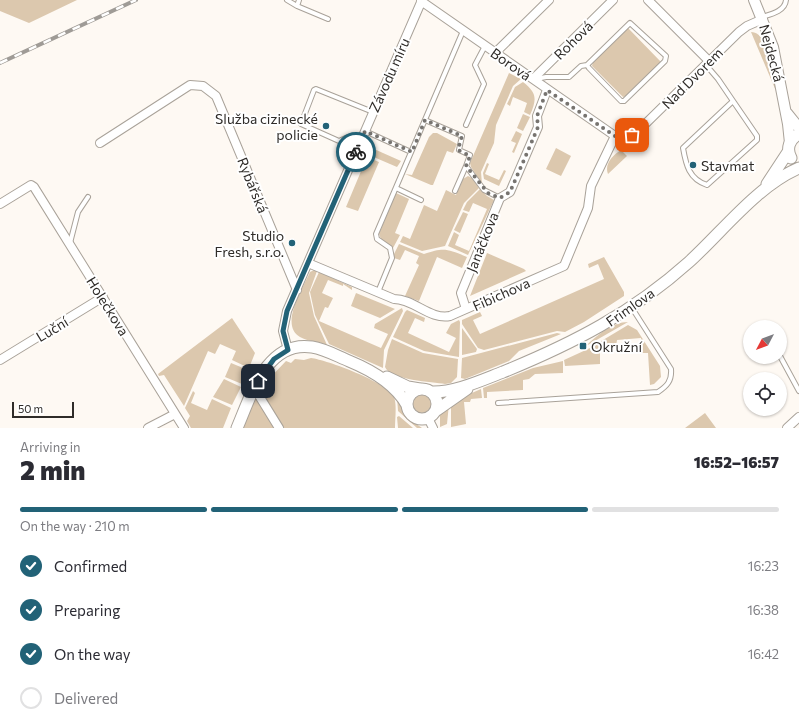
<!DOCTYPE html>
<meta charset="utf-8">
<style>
:root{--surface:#fff;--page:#f2f2f3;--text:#2b2b33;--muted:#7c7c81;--line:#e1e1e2;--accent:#226277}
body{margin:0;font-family:Commissioner,sans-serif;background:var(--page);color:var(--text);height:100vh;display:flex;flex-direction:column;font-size:15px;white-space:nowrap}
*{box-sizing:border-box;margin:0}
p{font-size:13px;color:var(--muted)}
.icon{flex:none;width:22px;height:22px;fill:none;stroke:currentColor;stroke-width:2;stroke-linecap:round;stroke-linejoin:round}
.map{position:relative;height:428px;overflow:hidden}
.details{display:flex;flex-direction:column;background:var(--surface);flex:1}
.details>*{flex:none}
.needle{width:26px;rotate:229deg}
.fabs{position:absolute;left:743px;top:320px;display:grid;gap:8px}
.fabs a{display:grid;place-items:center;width:44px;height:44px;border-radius:50%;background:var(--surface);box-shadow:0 1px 3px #0004;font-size:20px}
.scale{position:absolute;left:12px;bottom:10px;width:62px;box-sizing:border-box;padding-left:4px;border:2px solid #2f2c29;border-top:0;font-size:11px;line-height:14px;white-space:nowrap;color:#2f2c29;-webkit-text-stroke:3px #fff;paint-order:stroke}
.pin{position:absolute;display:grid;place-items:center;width:34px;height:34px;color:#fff;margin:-17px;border-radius:8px;box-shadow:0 2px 6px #0006}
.courier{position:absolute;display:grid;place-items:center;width:40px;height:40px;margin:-20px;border:3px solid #226277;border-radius:50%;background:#fff;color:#222;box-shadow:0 1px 5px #0007}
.overview em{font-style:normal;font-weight:800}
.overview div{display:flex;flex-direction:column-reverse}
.overview{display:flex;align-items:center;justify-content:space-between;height:68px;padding:0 20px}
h1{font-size:26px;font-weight:800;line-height:30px}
.bar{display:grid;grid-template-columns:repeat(4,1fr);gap:6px 4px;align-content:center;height:48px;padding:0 20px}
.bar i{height:5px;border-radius:3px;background:var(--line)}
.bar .on{background:var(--accent)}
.bar p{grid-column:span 4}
ol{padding:0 20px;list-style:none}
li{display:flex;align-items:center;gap:12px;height:44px}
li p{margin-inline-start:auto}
li .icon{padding:4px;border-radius:50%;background:var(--accent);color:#fff;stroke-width:4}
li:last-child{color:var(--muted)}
li i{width:22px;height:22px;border:2px solid var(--line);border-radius:50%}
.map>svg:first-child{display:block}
.green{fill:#dcc8ae}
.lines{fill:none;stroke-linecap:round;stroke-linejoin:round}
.service-casing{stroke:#a9a299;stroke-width:6}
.minor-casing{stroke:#a9a299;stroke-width:10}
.tertiary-casing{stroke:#a9a299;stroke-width:12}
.secondary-casing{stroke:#a9a299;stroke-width:13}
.service{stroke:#fff;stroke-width:4}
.minor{stroke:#fff;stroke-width:8}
.tertiary{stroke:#fff;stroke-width:10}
.secondary{stroke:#fff;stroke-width:11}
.rail-casing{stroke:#9f9b96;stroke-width:4}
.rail{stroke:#fff;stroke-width:2.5;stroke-dasharray:8;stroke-linecap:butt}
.done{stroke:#777470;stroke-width:4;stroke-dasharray:0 7.2}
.route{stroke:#226277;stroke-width:5}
.poi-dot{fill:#226277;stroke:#fff;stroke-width:1.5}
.labels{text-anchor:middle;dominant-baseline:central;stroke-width:4;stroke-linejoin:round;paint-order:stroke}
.street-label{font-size:14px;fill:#2f2c29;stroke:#fff}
.poi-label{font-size:14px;fill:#2f2c29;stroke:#fff;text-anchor:end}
</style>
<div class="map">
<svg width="799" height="428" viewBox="0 0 799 428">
<rect width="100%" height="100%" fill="#fef9f3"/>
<path class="green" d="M0 0H77L29 23 0 11Z
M628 28 661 62 627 96 623 97 592 66 593 62Z
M751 32C771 33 773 75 776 91Z
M509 73 521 79 513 86 496 125 494 143 481 172 482 184 471 167 470 163Z
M523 82C537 93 537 99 530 115L524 112 527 103 513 97 510 106 507 104 515 87Z
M523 114 530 117 523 131 517 128Z
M516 131 522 134 514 153 512 152 516 143 511 141Z
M433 133H437L457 144 453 153 447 151 433 185H431L405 174 412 175 429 137Z
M372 148 374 149 401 161 397 167 369 155Z
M556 148 571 156 561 176 546 169Z
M621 150 627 156 608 174C604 164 613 155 621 150Z
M367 157 379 162 358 211 346 207Z
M487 163 489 164 485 174 499 180 504 170 506 171 499 186 484 179 483 173Z
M468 176 472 178 479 188 464 203 445 246 422 251 400 242 403 236 410 239 424 205 437 211 446 190 456 195 463 179Z
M480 189 487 196 494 200 468 255 448 246 454 232 459 235 455 245 469 251 487 209 473 203 469 212 463 210 467 202Z
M396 193 409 199 395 233 400 235 393 248 381 239 379 234Z
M463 212 468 214 460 233 454 230Z
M399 244 424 254C444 247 448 249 467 257L462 268 437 257 419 301 405 296 419 265 416 263 419 256 405 250 400 260 394 258V254Z
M487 253 524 269 526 271 470 296Z
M604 257 624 292V296L584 322 565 332 557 331 484 350 478 348 462 324V320L480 312 482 316 473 320 480 334 604 279 598 264 589 268 588 264Z
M314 270 317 271 309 293 314 316 327 345C319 341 308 342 300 337 279 325 303 288 310 272Z
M319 272 352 287V290L343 284V286L328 280 322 293 333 298 328 308 325 307 319 321 381 348 388 334 374 328 375 324 402 308 403 311 384 350 383 368 329 344 315 315 310 292Z
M356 293 395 309 380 318 351 306Z
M407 310 425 318 424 322 415 318 408 333 449 352 456 338 446 333 451 324 459 320 460 322 459 357 424 351 393 337 405 312Z
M232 318 255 353 249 368 232 360 236 351 220 344 215 354 208 351 184 406 164 375 159 376 158 374Z
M628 322 586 346C596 336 613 322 628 322Z
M628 325 637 330 660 366 661 377 654 384 650 385 648 353H642L641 338 617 340 616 346H605L600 350V364L565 366 564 360 588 349Z
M462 328 477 349 476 352 462 355Z
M557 333 561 334 519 351 509 361 465 379 461 378 462 358Z
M392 339 423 353 458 359 457 377 451 383 445 384C433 382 390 380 385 367L388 350Z
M311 358C327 360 387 382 394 397 397 405 395 419 395 428H281L260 393 266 382 286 361 291 363 295 359 304 360Z
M563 361V373L535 374 529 379 523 380V390L487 392V398H484L483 388 533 368Z
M231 363 248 370 242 384 225 377Z
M224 379 241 387 232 405 213 397Z
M481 389 482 398 471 399 470 402H464L466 424 451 427V407L465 396Z
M193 391 195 393 191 403 207 410 212 399 231 408 223 428H191L187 421 190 416 185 408Z
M413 404a9 9 0 1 1 18 0a9 9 0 1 1-18 0Z
M257 397 276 428H242L255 398Z
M397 397C403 403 401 410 406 417 410 422 417 424 422 428H417L398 411Z
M449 404 447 424 440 427V414Z
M705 413 716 428H685Z
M399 416 413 428H398L397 417Z"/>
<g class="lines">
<g class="service-casing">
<path id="service" d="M287 0 297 6
M299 0 297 6 328 19
M762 17C772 14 785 11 786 0
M706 65 718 79 733 101 683 148C686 165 689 179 707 185L757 140V136L733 101
M536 79 546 77H569L581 66 587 65 630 23 666 56 665 61 624 101H621L589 68 587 65
M425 120 462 136 459 150 470 155 466 166 484 190 500 198
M466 125 484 84 475 65 485 46
M365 131 411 152
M360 143 348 137 339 141 301 124 314 90 316 89 373 112
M396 188 421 200
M455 191 466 166
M70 243 78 212 88 197
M378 292 392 258 390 248 377 239 376 234 463 31
M780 356 799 391
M498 403 658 392C667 386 672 381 671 369L632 308"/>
</g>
<g class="minor-casing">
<path id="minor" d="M648 0 709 61
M421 1 615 136 628 137 637 132 739 32 747 26 763 19
M495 53 549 0
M533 79 613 0
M100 143 190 85 203 86 216 96 297 290
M0 204 31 185 34 187 184 428
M308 263 394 299C414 299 430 320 450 316L564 266 588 208 591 186 615 136
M466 309 461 293 500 198 510 192 538 127 537 116 547 90
M288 350 283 331 287 311 422 0
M0 360 103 297
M253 389 258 394 279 428
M428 418 433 428
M148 428 175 414
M787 428 799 417"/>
</g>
<g class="tertiary-casing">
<path id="tertiary" d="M754 0 773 47 788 124 790 143
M787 113 799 128"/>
</g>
<g class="secondary-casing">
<path id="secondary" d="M791 158C786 149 789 139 799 134
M767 184 788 152
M387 377 408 387 420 389
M407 404a15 15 0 1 1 30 0a15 15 0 1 1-30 0Z
M431 392C454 393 482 380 503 372 574 343 632 313 689 262 723 231 757 186 799 168
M437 410 467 389
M237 428C251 396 266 340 312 347 325 349 337 356 349 361 371 370 395 384 407 405"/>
</g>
<use href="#service" class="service"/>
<use href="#minor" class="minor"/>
<use href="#tertiary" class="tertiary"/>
<use href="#secondary" class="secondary"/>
<g class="rail-casing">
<path id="rail" d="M0 63 136 0"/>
</g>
<use href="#rail" class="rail"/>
</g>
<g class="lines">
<path class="done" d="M356 152 365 131 412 152 425 120 462 136 458 150 470 156 466 166 488 193 500 198 510 192 527 153 538 127 537 116 547 90 615 136 622 138 632 135"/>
<path class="route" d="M258 381 274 359 288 350 283 331 287 311 356 152"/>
</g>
<g class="poi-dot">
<circle cx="326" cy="126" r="4"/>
<circle cx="693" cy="165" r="4"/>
<circle cx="292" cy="243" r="4"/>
<rect x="579" y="342" width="8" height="8" rx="2"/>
</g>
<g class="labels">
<g class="street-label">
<text transform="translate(573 40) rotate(-45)">Rohová</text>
<text transform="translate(772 53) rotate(75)">Nejdecká</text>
<text transform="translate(511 64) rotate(35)">Borová</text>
<text transform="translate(389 75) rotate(-66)">Závodu míru</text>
<text transform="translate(692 78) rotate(-45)">Nad Dvorem</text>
<text transform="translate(253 185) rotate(68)">Rybářská</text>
<text transform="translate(482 242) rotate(-68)">Janáčkova</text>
<text transform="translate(501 294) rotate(-24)">Fibichova</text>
<text transform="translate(108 306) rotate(58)">Holečkova</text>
<text transform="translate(630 307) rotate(-35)">Frimlova</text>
<text transform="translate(52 329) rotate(-31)">Luční</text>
</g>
<g class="poi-label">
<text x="318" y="118">Služba cizinecké<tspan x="318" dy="16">policie</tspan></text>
<text x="701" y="165" text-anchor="start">Stavmat</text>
<text x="284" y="235">Studio<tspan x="284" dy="16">Fresh, s.r.o.</tspan></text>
<text x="591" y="346" text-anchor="start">Okružní</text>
</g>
</g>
</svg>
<div class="fabs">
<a><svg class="needle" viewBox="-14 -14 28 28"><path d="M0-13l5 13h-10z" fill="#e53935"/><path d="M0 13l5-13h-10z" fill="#7c7c81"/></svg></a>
<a><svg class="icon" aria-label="locate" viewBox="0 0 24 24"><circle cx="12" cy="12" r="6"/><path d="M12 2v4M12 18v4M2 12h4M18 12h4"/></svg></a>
</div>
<div class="scale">50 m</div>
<div class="pin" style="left:632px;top:135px;background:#ea580c"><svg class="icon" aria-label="bag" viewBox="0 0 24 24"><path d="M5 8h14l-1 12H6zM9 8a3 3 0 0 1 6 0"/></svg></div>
<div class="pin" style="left:258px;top:381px;background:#1f2937"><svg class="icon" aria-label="home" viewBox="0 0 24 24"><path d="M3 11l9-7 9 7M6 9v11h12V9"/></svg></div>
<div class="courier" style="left:356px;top:152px"><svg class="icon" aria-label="bike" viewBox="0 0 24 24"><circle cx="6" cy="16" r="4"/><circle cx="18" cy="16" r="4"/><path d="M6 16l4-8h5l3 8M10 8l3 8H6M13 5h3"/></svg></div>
</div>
<section class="details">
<div class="overview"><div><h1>2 min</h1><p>Arriving in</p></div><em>16:52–16:57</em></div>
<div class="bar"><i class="on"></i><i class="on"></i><i class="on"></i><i></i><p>On the way · 210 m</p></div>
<ol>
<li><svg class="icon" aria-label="check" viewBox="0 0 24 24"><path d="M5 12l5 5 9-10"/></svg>Confirmed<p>16:23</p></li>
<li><svg class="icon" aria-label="check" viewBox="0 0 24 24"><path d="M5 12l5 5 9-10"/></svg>Preparing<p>16:38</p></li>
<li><svg class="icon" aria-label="check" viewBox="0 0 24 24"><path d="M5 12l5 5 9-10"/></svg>On the way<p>16:42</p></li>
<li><i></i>Delivered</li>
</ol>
</section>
